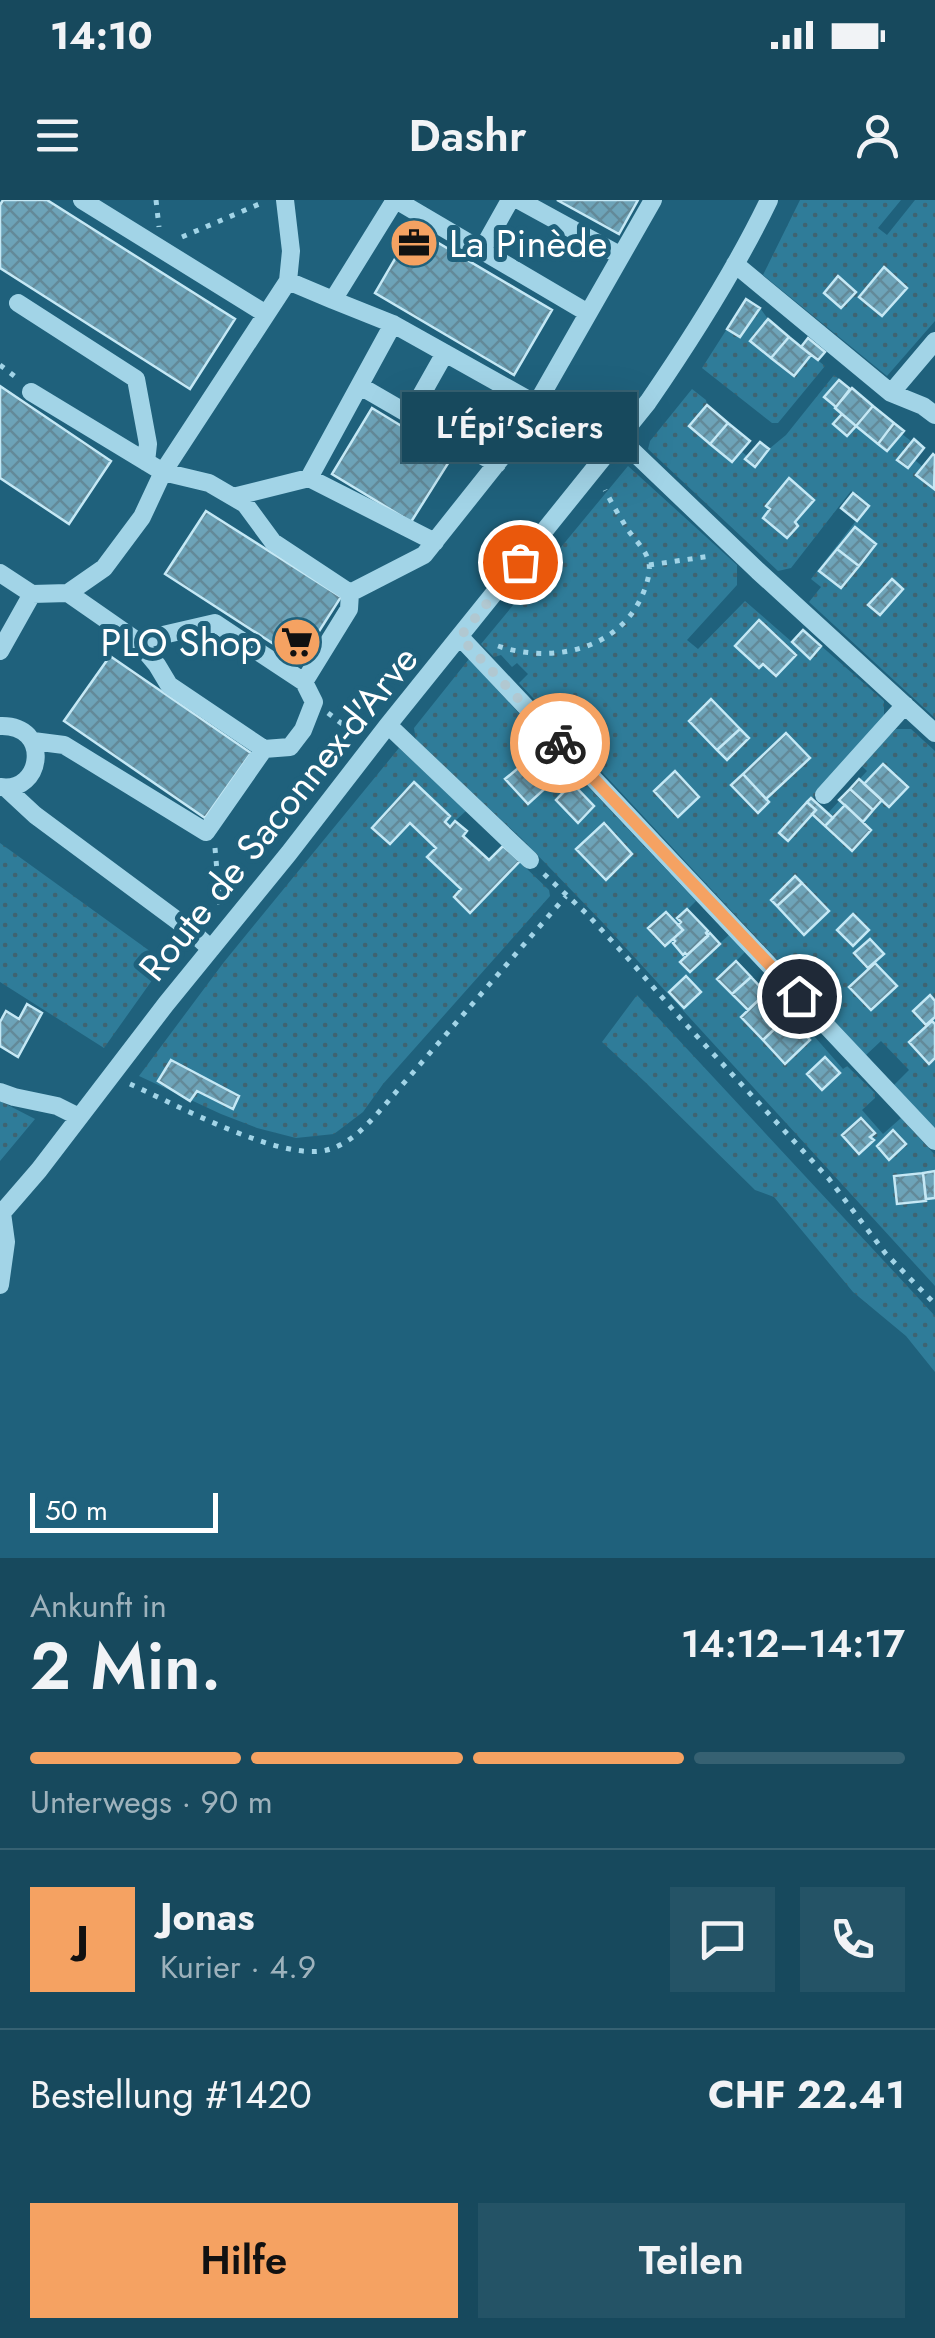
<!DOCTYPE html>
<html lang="de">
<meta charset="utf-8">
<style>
:root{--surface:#17495d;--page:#245366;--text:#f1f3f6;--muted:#9eb2bc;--line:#366172;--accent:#f5a262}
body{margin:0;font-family:Jost,sans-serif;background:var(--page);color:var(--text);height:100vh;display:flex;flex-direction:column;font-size:38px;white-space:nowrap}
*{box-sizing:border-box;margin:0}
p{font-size:32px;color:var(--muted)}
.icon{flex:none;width:55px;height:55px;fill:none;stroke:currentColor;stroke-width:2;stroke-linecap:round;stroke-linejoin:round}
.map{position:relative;height:1358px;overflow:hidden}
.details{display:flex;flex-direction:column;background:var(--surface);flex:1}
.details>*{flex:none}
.scale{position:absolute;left:30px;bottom:25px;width:188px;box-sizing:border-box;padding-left:10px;border:5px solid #fff;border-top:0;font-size:28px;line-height:35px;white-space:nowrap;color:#fff;-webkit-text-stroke:8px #1f617c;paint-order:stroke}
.pin{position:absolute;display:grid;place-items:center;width:85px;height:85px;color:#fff;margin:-42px;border:5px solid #fff;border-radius:50%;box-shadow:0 2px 10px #0007}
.courier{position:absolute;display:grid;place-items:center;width:100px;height:100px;margin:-50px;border:8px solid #f5a262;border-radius:50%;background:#fff;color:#222;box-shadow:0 2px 12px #0007}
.bubble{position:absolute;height:70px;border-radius:0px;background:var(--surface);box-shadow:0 10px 40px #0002,0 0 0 2px var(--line);font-size:32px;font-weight:600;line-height:70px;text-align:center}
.overview em{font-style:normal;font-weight:600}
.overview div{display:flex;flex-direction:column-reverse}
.overview{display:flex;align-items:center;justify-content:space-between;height:170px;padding:0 30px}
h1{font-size:65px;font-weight:600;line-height:75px}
.bar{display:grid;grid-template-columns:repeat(4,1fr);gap:15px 10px;align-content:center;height:120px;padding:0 30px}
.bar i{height:12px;border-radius:8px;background:var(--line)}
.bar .active{background:var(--accent)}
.bar p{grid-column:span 4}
.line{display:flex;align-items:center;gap:25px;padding:0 30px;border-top:2px solid var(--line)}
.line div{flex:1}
.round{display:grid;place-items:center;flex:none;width:105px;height:105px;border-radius:0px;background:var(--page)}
.action{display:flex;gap:20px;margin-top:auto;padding:20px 30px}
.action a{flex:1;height:115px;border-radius:0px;background:var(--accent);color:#111;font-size:40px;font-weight:600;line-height:115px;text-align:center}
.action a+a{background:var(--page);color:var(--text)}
.status{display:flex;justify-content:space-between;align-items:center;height:70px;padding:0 50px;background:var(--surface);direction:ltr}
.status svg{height:28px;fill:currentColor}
header{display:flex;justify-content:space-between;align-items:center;height:130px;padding:0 30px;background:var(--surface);font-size:45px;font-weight:600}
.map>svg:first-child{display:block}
.green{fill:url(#green-dots)}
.building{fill:url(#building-cross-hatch);stroke:#c5e8f5;stroke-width:2.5}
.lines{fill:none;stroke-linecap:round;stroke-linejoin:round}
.path{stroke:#a2d4e7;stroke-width:5;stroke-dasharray:5 8;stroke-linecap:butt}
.minor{stroke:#a2d4e7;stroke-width:18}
.done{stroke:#b1c8d1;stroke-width:10;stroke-dasharray:0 18}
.route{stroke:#f5a262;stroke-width:12}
.labels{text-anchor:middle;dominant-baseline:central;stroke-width:10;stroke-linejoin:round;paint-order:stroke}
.poi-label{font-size:38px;fill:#fff;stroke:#1f617c;text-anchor:start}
.street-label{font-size:38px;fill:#fff;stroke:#1f617c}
</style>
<div class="status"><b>14:10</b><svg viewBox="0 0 49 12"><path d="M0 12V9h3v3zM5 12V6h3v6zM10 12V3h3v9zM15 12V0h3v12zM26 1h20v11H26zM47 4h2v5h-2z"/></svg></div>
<header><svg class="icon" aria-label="menu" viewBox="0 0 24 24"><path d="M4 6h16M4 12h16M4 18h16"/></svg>Dashr<svg class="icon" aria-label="person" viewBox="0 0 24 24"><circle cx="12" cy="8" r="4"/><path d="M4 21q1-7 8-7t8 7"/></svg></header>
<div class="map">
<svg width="935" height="1358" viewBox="0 0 935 1358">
<defs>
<pattern id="green-dots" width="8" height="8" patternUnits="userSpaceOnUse" patternTransform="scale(2.5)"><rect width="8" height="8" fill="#2f7c99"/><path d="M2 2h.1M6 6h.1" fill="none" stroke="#3e6472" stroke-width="1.8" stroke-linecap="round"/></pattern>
<pattern id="building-cross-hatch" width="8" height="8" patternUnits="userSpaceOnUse" patternTransform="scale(2.5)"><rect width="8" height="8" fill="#6da3b8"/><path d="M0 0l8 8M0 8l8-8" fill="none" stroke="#638998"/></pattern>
</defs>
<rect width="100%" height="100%" fill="#1f617c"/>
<path class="green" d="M800 0H901L878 28 887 35 915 0H935V121L887 176 763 75Z
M746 99 760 108 768 119 750 141 794 176 811 155 825 166 778 223H772L702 168Z
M834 175 904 231 902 234 911 241 903 250 923 267 916 275 935 291V518L809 402 821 387 811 379 869 304 851 291 791 368 778 371 648 249 650 241 692 189 706 200 707 205 689 227 732 262 741 251 748 257 746 260 755 267 769 249 786 235Z
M628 266 737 365V385L687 440 698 449 745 401 792 442 803 430 884 501V517L812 599 829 612 867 571 861 565 896 529H911L935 551V930L893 886 909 870 881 841 866 855 519 483 528 474 517 463 512 467 501 455 494 457 481 444Z
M469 459 536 532 531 547 540 557 549 550 578 576 696 701 688 709 719 744 730 734 746 751 736 761 810 839 814 836 843 869 847 866 875 893V898L862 910 883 934 901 918 935 955V1086L604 724 521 638 416 541 414 528Z
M399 548 466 611 456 620 467 631 464 637 489 659 503 646 549 690 550 696 383 884 363 912 334 934 296 938 257 928 221 914 139 876 224 762Z
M0 643 165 762 104 848 0 782Z
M637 795 935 1116V1172L906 1136 853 1092 774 997 755 990 644 881 602 842Z
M0 901 35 919 0 961Z"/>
<path class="building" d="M3 0H47L235 119 190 189 0 68V5Z
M557 0H638L619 34Z
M413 28 552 110 514 175 375 93Z
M884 67 907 88 882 116 859 97Z
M838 76 856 92 841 108 824 93Z
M746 99 760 108 740 137 727 129Z
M768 119 789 137 771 158 750 141Z
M789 137 811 155 794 176 771 158Z
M808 138 825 152 818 160 801 147Z
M839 180 850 189 836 207 824 197Z
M0 186 111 261 69 324 0 278Z
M852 188 873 206 856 226 835 208Z
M707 205 728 223 710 244 689 226Z
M873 206 894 223 878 244 856 226Z
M372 208 452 257 411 322 332 274Z
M842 214 856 226 847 236 833 224Z
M728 223 750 241 732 262 710 244Z
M894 223 904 231 887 251 878 244Z
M914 239 924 248 908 268 897 260Z
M760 242 769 249 755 267 745 259Z
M933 254 935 256 934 289 916 275Z
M789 278 814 300 795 322 798 326 787 338 763 318 770 309 766 306Z
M853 293 869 306 857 321 841 308Z
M206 311 341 397 300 461 165 374Z
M855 327 876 344 859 366 837 349Z
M837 349 859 366 841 388 819 371Z
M892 379 903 389 880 415 868 405Z
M759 420 796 455 776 476 763 464 759 468 735 446Z
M803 430 821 446 810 459 792 442Z
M110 456 251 553 205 618 64 521Z
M711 499 740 529 717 550 689 521Z
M740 529 749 538 727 560 717 550Z
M786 533 810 558 766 599 743 574Z
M549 550 574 575 565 584 540 558Z
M883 564 908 587 889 607 864 584Z
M522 565 530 574 537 569 551 583 528 604 505 579Z
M675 571 699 597 678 617 654 591Z
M743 574 769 602 758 613 731 585Z
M859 579 882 600 873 610 850 589Z
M414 582 450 616 445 622 450 627 455 621 467 631 463 636 489 660 503 646 520 661 470 713 454 697 461 689 427 657 436 648 410 623 390 644 372 628Z
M572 583 594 606 578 623 556 600Z
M850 589 873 610 863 622 839 600Z
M811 598 833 618 825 626 812 614 816 610 807 602Z
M807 602 816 610 788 641 779 633Z
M845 605 871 630 852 651 825 626Z
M604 623 632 654 606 680 576 649Z
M795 676 802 683 777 706 771 700Z
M802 683 829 711 804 735 777 706Z
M687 709 708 731 706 733 708 736 687 755 685 753 683 755 673 743 675 741 673 739 683 730 678 725 681 722 677 718Z
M666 712 683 730 665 746 648 728Z
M853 714 869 730 853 746 837 730Z
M710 733 720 744 690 772 680 762Z
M870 739 884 754 868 768 854 753Z
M736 761 751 777 732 794 717 779Z
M875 763 897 786 871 810 849 787Z
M686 776 701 792 684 808 669 792Z
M751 777 766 793 748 810 732 794Z
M766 793 788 816 763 840 741 817Z
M930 795 935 801V817L926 825 913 811Z
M27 804 42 813 18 857 0 846V822L6 811 19 819Z
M788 816 810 840 785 864 763 840Z
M932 821 935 824V858L929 864 909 842Z
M825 857 840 873 822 890 807 874Z
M171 860 239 896 233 909 197 891 190 901 158 881Z
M861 918 875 933 870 937 874 940 859 954 842 935Z
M893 930 906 944 889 960 877 946Z
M935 971V998L926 999 923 973Z
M923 973 926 1001 897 1004 894 976Z"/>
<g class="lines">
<path class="path" d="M156 0 159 27
M182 37 264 2
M0 165 17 178
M649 365 711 356
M498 446C548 463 614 452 640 400 645 390 651 374 649 363 647 351 635 340 628 330 620 317 612 304 605 290
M328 513 355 534
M215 648 220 706
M544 674 587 714 633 764 681 819 829 979 886 1054 935 1104
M130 884C175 904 281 962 327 950 349 944 363 929 377 914L566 696"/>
<path class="minor" d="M82 0 266 114
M396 0 588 113
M519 0 621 56
M482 50 510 0
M735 64 891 193 923 206 935 215
M288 81 333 100 395 0
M333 100 393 124 536 204
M18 103 136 179 148 244 146 262
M360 186 410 215 445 153
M31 192 163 272 209 283 245 304 273 342 350 393 349 409 304 482
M891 193 935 141
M410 215 497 264
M619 238 758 371 935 533
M309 278 435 342
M233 297 309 278 393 124
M0 373 32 394
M68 393 137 441 215 423 304 482 314 502 303 530 290 547 264 549 169 485 157 465 137 441
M350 393 424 355 517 238 653 0
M460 437 935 941
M0 451 32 394 68 393 104 368 142 317 163 272 288 81 291 51 285 0
M388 525 530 660
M0 526C52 524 43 594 0 587
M33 541 64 545 206 632 264 549
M7 589 35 615 190 730 211 749
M824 595 905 505
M0 892 14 897 57 906 79 917
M0 1015 39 970 166 804 289 653 388 525 648 202C692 138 735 71 769 0
M0 1085 6 1042 2 1013"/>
</g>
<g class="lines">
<path class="done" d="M520 362 460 437 560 543"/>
<path class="route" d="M560 543 799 796"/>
</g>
<defs>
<g id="office-disc" transform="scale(2.5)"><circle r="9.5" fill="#f5a262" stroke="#1f617c"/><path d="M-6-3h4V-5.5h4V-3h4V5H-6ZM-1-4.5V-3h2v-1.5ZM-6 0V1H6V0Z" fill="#111"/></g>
<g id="supermarket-disc" transform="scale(2.5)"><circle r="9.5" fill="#f5a262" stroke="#1f617c"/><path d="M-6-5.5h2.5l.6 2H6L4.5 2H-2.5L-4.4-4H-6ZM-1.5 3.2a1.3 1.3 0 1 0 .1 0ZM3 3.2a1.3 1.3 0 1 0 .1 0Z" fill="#111"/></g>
</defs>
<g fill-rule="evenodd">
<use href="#office-disc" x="414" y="43"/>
<use href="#supermarket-disc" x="297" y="442"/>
</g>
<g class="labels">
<g class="poi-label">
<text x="449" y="43">La Pinède</text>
<text x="262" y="442" text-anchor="end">PLO Shop</text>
</g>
<g class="street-label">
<text transform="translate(278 613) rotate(-51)">Route de Saconnex-d'Arve</text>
</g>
</g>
</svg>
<div class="scale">50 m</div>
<div class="pin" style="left:520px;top:362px;background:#ea580c"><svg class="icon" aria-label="bag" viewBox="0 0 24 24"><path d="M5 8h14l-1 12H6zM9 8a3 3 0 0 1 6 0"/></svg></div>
<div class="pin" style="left:799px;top:796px;background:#1f2937"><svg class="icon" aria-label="home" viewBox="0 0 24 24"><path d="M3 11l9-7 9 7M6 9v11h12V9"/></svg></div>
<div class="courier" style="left:560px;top:543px"><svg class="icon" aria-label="bike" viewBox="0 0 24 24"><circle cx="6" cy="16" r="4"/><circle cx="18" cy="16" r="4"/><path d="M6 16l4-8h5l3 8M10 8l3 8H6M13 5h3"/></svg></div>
<div class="bubble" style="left:402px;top:192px;width:235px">L'Épi'Sciers</div>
</div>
<section class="details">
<div class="overview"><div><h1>2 Min.</h1><p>Ankunft in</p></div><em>14:12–14:17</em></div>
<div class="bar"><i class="active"></i><i class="active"></i><i class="active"></i><i></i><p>Unterwegs · 90 m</p></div>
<div class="line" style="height:180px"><b class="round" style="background:var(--accent);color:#111">J</b><div><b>Jonas</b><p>Kurier · 4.9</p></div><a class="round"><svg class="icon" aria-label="chat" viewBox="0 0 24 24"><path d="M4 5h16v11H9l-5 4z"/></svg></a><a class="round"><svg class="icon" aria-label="phone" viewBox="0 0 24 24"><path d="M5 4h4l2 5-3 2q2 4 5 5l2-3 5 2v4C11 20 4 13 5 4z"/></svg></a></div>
<div class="line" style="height:130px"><div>Bestellung #1420</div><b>CHF 22.41</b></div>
<div class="action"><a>Hilfe</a><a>Teilen</a></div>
</section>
